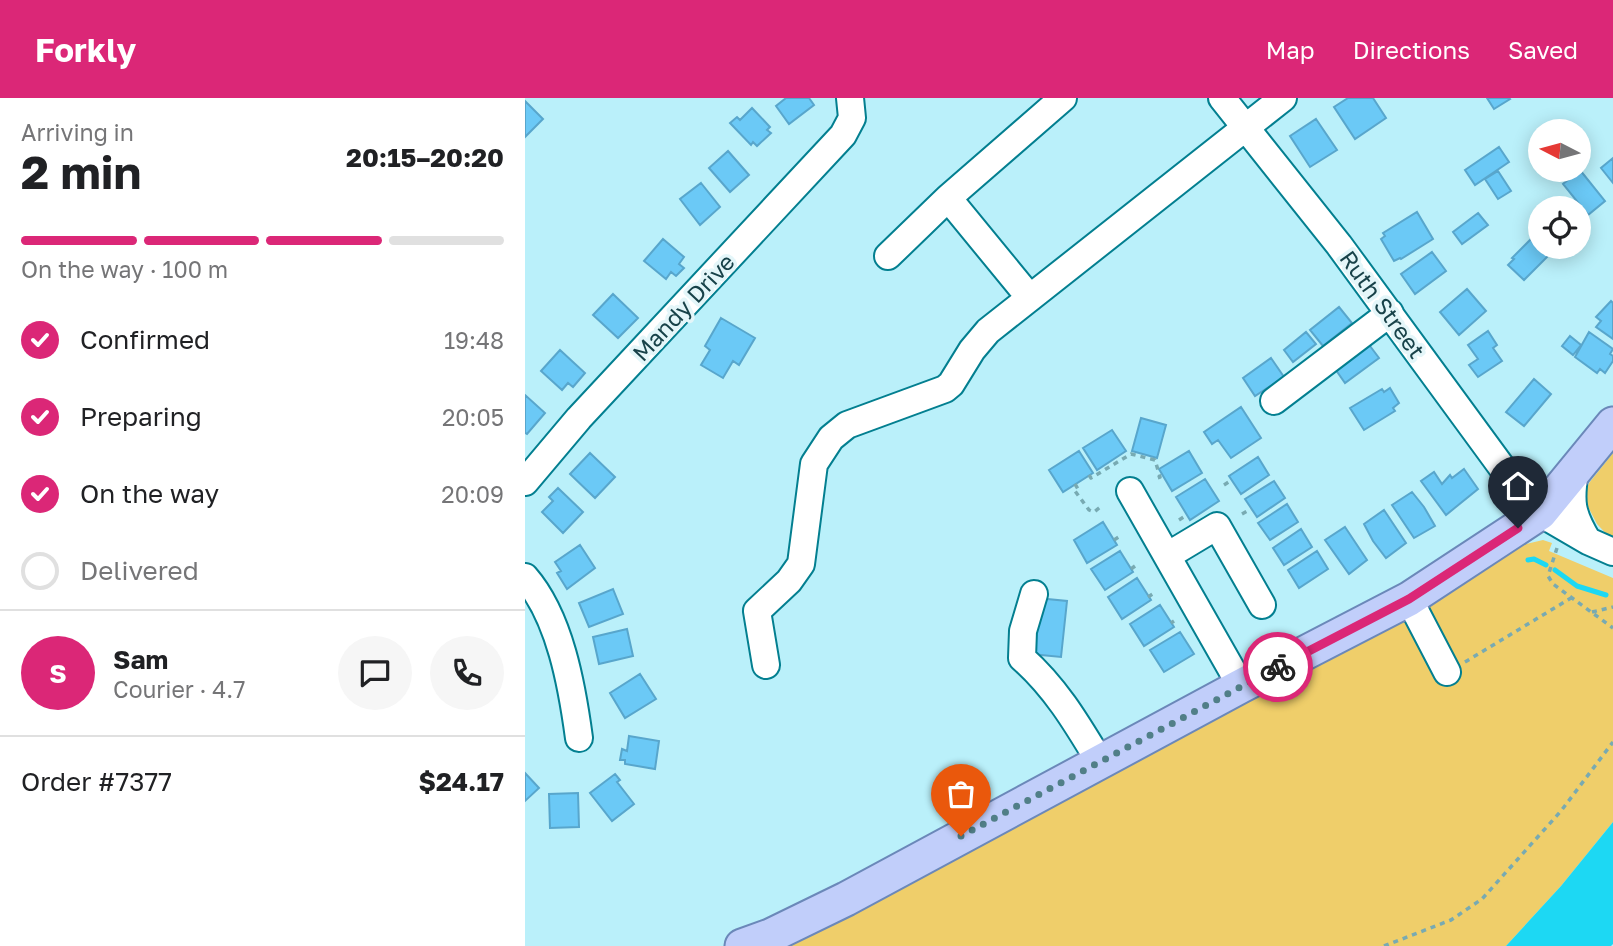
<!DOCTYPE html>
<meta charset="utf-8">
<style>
:root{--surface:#fff;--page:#f6f6f6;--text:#202124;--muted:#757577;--line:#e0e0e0;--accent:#db2777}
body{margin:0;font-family:"Golos Text",sans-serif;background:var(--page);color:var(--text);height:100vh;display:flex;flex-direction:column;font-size:26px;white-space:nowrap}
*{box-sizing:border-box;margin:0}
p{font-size:23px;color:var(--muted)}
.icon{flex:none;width:38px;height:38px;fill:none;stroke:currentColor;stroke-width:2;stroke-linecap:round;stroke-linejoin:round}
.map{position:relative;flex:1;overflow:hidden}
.panel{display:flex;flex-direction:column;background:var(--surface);width:525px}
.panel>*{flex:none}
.needle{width:46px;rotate:276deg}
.buttons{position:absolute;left:1003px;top:21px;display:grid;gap:14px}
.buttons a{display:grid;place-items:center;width:63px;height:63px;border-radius:50%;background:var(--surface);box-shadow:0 4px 18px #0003;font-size:35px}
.pin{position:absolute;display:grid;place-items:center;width:60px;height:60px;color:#fff;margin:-72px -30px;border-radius:50% 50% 50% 0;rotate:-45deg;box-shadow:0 0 7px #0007}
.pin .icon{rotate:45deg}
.courier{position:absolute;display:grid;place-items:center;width:70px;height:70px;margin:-35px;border:5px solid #db2777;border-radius:50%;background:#fff;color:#222;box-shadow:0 2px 9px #0007}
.summary em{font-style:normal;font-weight:700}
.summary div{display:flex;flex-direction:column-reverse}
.summary{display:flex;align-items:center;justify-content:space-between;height:119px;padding:0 21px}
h1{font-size:46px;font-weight:700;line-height:52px}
.bar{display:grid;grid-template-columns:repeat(4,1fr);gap:10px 7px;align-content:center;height:84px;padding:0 21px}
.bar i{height:9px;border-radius:5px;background:var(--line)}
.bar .selected{background:var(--accent)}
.bar p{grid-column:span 4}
.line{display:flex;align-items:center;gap:18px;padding:0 21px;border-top:2px solid var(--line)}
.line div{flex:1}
.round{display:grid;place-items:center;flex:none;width:74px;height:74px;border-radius:37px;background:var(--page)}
ol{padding:0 21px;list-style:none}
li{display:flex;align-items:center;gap:21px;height:77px}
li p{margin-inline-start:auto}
li .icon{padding:7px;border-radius:50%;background:var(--accent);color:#fff;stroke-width:4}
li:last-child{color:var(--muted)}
li i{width:38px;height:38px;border:4px solid var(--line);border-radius:50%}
header{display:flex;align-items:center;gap:42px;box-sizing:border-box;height:98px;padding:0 35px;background:var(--accent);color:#fff}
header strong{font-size:33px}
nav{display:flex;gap:38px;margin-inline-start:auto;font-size:24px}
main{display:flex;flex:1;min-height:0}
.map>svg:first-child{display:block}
.green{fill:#efce6a}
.water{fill:#1dd8f3}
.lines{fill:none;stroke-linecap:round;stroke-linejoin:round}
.stream{stroke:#1dd8f3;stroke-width:5}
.building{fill:#6bc9f6;stroke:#58a6cc;stroke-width:2}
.minor-casing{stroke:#037f90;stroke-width:30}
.major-casing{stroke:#6b88b9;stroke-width:37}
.path{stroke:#78aab2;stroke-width:3.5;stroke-dasharray:5 5;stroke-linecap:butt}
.minor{stroke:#fff;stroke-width:26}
.major{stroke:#c1cefa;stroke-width:33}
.done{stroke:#517f87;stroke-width:7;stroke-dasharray:0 12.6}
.route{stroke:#db2777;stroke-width:9}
.labels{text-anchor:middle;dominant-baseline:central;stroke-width:7;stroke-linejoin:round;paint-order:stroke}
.street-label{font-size:23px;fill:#184249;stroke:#e4f6f9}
</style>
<header>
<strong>Forkly</strong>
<nav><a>Map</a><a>Directions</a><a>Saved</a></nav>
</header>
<main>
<section class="panel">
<div class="summary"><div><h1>2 min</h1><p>Arriving in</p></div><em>20:15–20:20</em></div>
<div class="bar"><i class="selected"></i><i class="selected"></i><i class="selected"></i><i></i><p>On the way · 100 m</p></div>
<ol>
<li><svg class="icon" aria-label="check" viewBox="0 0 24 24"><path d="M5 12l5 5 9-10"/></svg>Confirmed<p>19:48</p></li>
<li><svg class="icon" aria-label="check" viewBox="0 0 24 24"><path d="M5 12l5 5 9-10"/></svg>Preparing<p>20:05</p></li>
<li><svg class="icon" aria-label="check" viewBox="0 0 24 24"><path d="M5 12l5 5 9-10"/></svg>On the way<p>20:09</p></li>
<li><i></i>Delivered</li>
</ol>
<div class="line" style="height:126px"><b class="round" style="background:var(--accent);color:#fff">S</b><div><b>Sam</b><p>Courier · 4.7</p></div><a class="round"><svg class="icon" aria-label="chat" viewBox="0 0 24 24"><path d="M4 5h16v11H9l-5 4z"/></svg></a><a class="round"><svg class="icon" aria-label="phone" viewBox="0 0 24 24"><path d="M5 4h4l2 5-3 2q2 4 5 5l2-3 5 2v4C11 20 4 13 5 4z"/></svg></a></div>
<div class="line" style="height:91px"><div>Order #7377</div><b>$24.17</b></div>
</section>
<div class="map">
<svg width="1088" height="848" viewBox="0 0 1088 848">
<rect width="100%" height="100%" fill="#baf0fa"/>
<path class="green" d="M1088 355V443L1072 426 1058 399 1064 385Z
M1018 442 1027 445 1024 453 1088 480V724L1036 788 981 848H252L992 448Z"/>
<path class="water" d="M1088 724V846L1086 848H981L1036 788Z"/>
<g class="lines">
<path class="stream" d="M1003 462 1009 461 1021 467
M1030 472 1052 488 1081 497"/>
</g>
<path class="building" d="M261 0H284L289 7 264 26 251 8Z
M823 0H848L861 20 830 41 809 9Z
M962 0H984L985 1 969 11Z
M0 3 18 21 0 39Z
M227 10 245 29 242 32 246 35 232 48 228 44 226 47 205 25 212 19 215 22Z
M791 21 812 52 785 69 765 38Z
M974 49 984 64 950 87 940 72Z
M203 53 224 77 205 94 184 70Z
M1088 60V85L1076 70Z
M1055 72 1080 103 1063 117 1038 86Z
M973 73 986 93 973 101 960 81Z
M176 85 195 109 175 127 155 101Z
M892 114 908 141 876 161 875 160 869 163 856 141 860 138 858 135Z
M953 115 963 127 937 146 928 134Z
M1015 132V149H1032L999 182 983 167 989 161 987 160Z
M138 141 159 159 154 166 159 170 151 178 146 174 141 181 119 163Z
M907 154 921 173 890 196 876 176Z
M942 191 961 213 934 237 915 214Z
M88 196 113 220 93 240 68 217Z
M1086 203 1088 205V241L1071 229 1076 223 1071 219Z
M814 209 827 225 798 248 785 232Z
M196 220 230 240 214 267 208 263 198 280 176 267 185 252 180 248Z
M963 233 972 247 968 250 977 263 953 279 944 267 953 261 943 247Z
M781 234 791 246 768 264 759 252Z
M1064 234 1088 251 1085 256 1088 258V263L1080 275 1075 271 1072 275 1050 259Z
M1045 238 1056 247 1048 257 1037 248Z
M839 240 854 260 820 285 806 265Z
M35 252 60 275 48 289 43 285 37 292 16 273Z
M746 260 759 279 730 298 718 280Z
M1009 281 1026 296 999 328 981 314Z
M865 290 874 305 868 310 870 313 839 332 825 310 857 291 859 294Z
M0 297 20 315 2 336 0 335Z
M716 309 736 340 706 360 693 342 687 346 679 334Z
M616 320 641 327 632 360 607 353Z
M587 332 601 353 572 372 558 350Z
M554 353 568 375 538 394 524 372Z
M664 353 677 375 647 393 634 371Z
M65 355 90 379 70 400 45 376Z
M733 359 744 377 716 396 704 378Z
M939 371 953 391 921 417 896 383 909 374 917 386 925 377 927 380Z
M680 381 694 403 665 422 651 399Z
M749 383 760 400 732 419 720 401Z
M33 390 58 414 38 435 17 414 28 403 24 399Z
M887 394 899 409 910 428 889 440 867 407Z
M762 406 773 424 745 442 733 425Z
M859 412 881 445 861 460 848 443 839 426Z
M578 424 592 447 562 465 549 442Z
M820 429 842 462 824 476 800 442Z
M776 431 787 449 759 467 748 450Z
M55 447 70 470 42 491 32 475 36 473 30 464Z
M595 453 608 474 580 492 566 471Z
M792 453 803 471 774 490 763 472Z
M612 480 626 502 597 521 583 499Z
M88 491 98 516 64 529 54 505Z
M512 500 542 503 536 559 506 556Z
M635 507 649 529 619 548 605 526Z
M102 531 108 558 74 566 68 539Z
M655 534 669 556 639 574 625 552Z
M115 576 131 601 100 620 85 595Z
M104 638 134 643 130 671 100 666V662H95L97 651 102 653Z
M0 675 14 690 0 703Z
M90 676 95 682 92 684 109 706 87 723 65 695Z
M53 695 54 729 25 730 24 696Z"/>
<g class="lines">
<g class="minor-casing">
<path id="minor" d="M697 0 814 147 995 394 1015 415 1063 443 1088 454
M363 158 423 100
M505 200 423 100 538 0
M749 303 865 215
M1050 372C1045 404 1046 415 1063 443
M0 384 54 320 318 37 327 20 325 0
M605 393 716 588
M642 458 692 428 737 507
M0 479C35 519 47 588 54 640
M509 496 498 533 497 560C531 590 552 626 575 664
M884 501 922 574
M241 567 232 513 264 483 276 466 289 366 306 340 322 327 420 291 426 286 447 252 463 233 758 0"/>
</g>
<g class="major-casing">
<path id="major" d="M217 848 245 838 321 801 716 588 884 501 1015 415 1088 326"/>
</g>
<path class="path" d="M564 377 566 380 606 356 630 362 635 379 629 381
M550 386 553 391 550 393 564 412 569 414 578 407
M699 387 707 382
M717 416 726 411
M654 422 662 417
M589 442 597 437
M1032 450 1023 478 1028 486 1088 530
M606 471 614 465
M623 499 631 494
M1067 514 1088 509
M646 525 649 523
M940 564 1046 500
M859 848 926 822 957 801 1036 713 1088 644"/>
<use href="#minor" class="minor"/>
<use href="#major" class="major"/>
</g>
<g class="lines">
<path class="done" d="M436 738 753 569"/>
<path class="route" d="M753 569 884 501 993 430"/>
</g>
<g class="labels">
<g class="street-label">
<text transform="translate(858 206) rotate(54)">Ruth Street</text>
<text transform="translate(158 209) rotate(-47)">Mandy Drive</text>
</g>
</g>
</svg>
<div class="buttons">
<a><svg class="needle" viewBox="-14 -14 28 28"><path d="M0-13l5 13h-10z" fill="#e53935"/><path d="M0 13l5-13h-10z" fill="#757577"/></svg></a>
<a><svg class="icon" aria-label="locate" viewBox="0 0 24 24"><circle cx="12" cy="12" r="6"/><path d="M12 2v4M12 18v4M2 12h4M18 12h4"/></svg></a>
</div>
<div class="pin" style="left:436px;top:738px;background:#ea580c"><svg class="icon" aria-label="bag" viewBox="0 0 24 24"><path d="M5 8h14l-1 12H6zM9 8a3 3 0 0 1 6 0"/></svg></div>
<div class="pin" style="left:993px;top:430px;background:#1f2937"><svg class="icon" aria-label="home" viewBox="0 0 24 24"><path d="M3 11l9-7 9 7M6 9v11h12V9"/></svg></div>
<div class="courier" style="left:753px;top:569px"><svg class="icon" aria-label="bike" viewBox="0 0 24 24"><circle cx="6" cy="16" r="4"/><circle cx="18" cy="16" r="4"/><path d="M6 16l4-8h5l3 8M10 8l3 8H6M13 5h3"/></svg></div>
</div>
</main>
